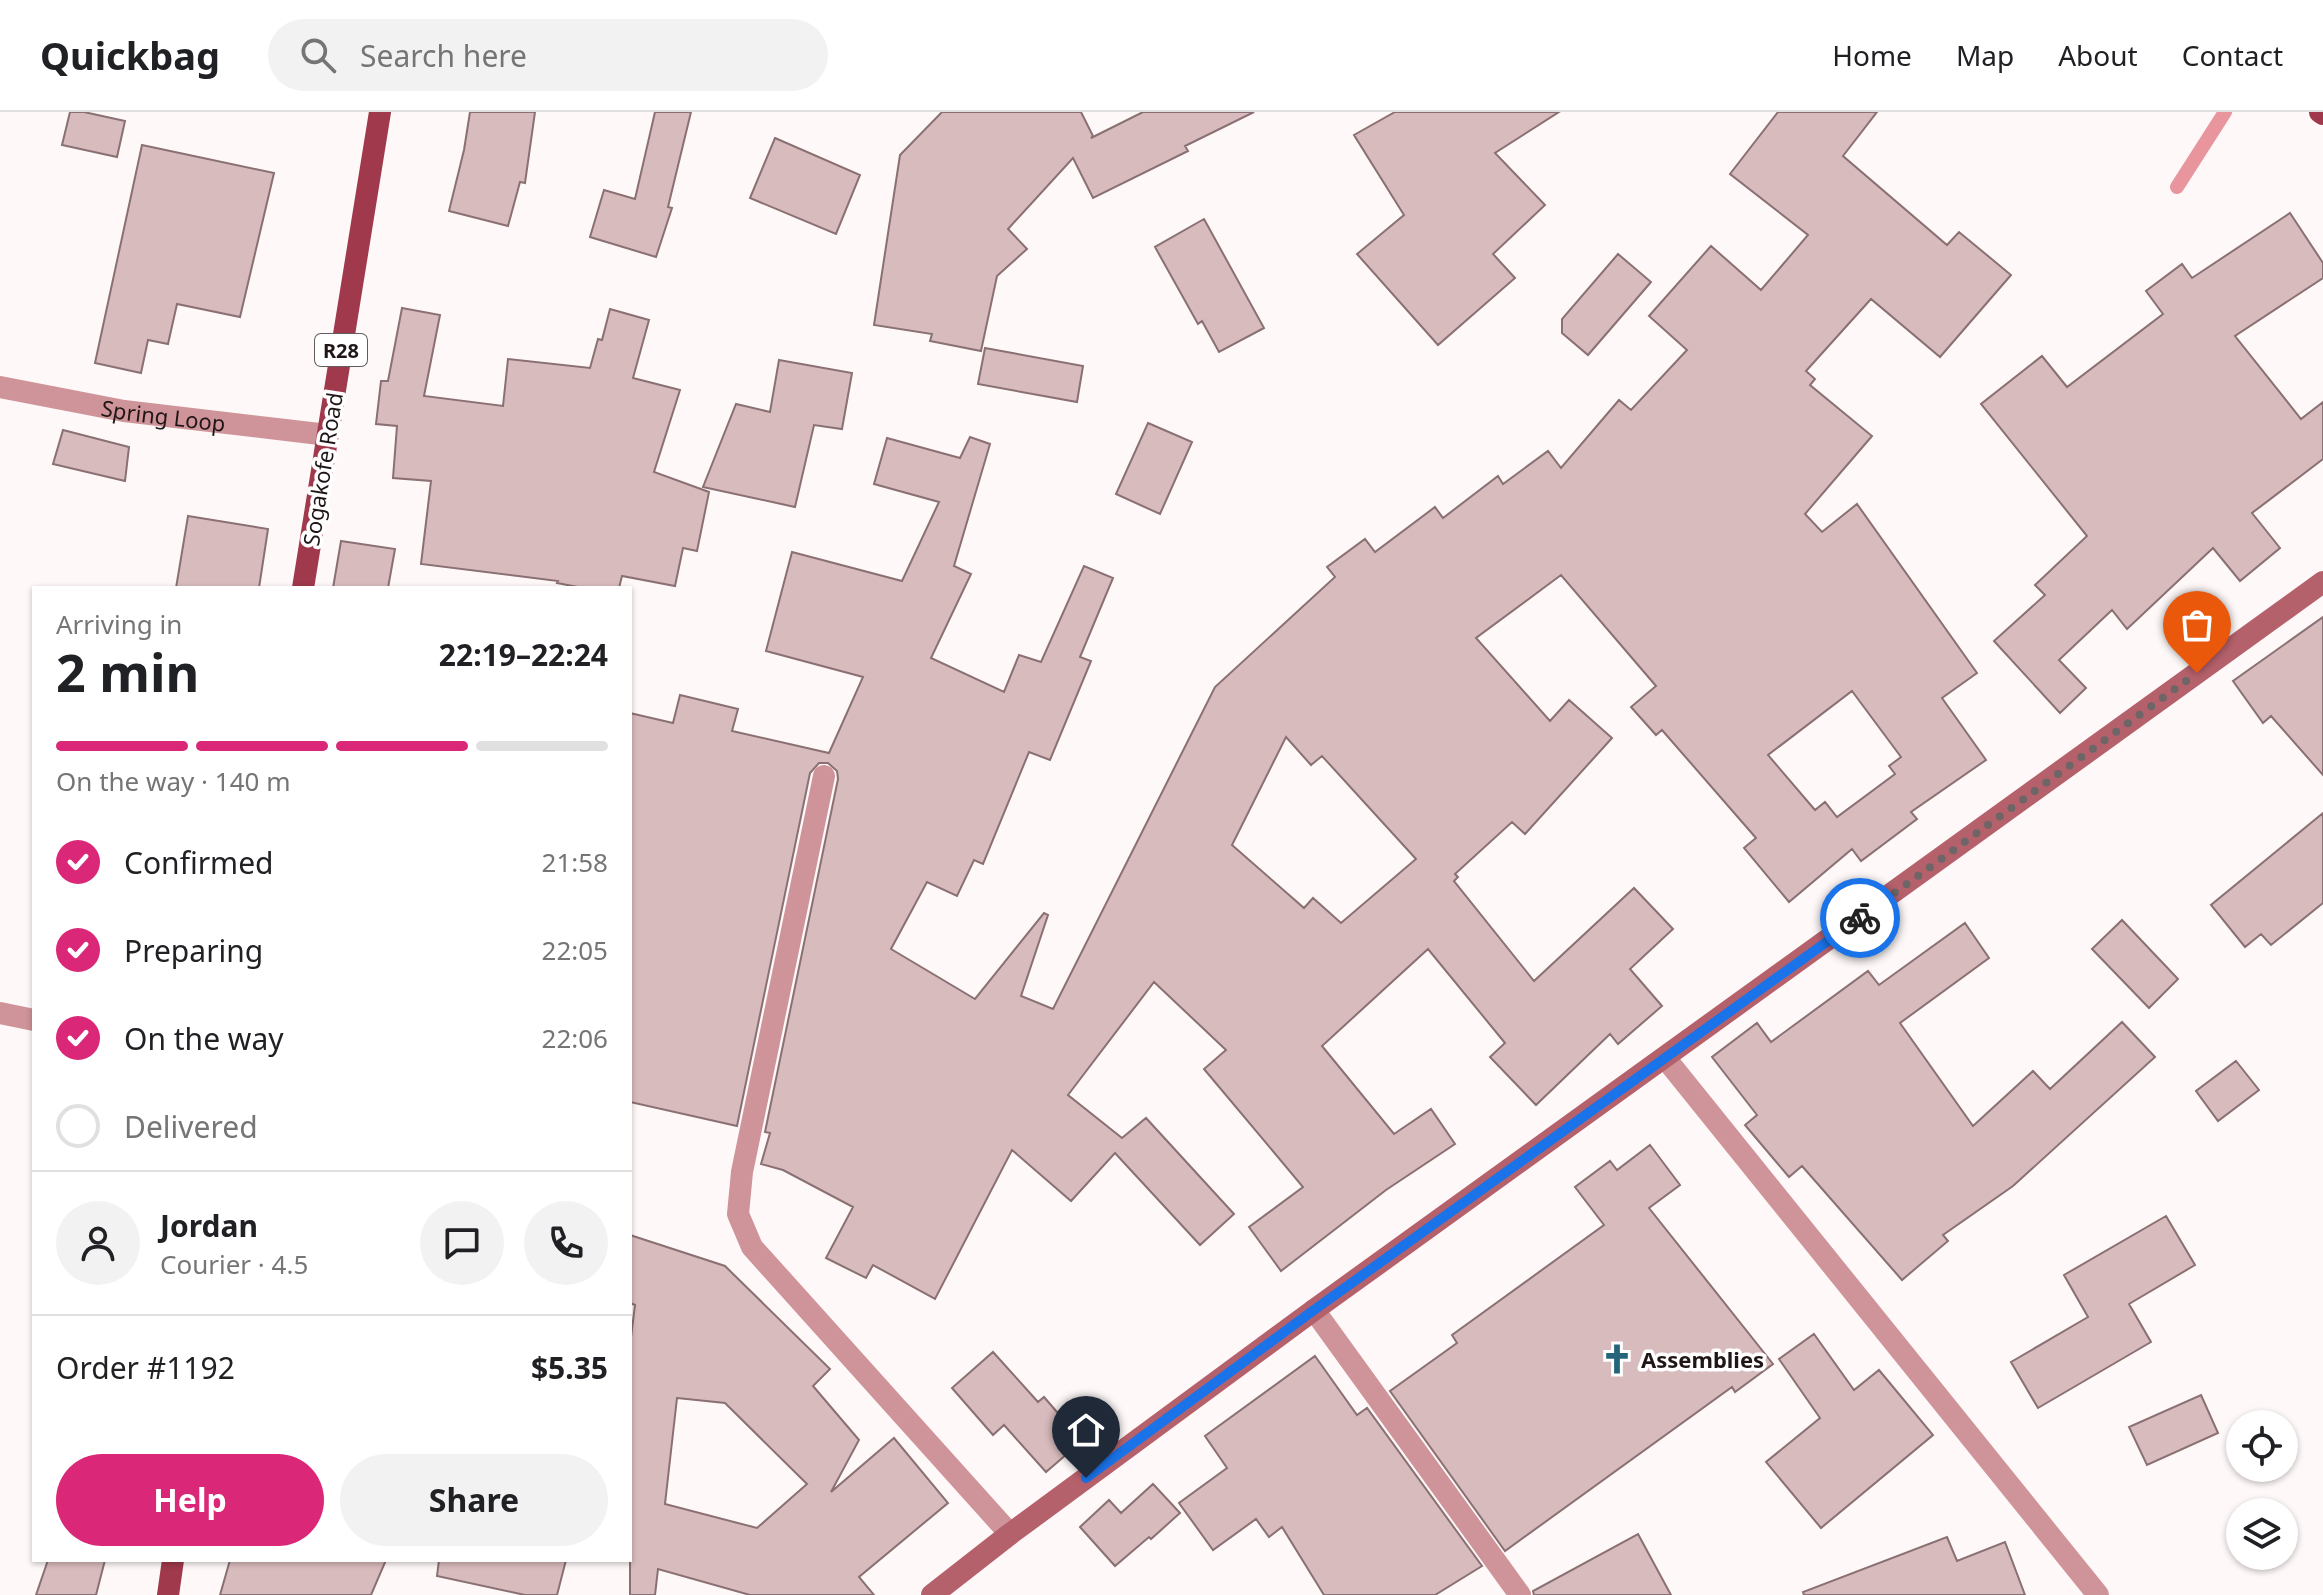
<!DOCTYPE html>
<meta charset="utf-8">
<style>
:root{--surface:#fff;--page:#f2f2f2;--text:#202124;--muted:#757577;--line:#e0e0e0;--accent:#db2777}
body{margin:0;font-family:"Noto Sans",sans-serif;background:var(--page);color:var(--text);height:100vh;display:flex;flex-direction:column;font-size:30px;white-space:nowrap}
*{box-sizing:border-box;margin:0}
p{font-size:26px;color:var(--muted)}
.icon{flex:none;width:44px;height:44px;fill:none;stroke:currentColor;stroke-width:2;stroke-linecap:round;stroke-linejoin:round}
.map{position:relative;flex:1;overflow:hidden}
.details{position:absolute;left:32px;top:474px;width:600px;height:976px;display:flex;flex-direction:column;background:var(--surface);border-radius:0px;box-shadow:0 2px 6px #0004}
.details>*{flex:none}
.tools{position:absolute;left:2226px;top:1298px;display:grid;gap:16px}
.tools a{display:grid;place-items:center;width:72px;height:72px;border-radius:50%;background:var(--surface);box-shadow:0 2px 6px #0004;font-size:40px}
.pin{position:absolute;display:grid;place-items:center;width:68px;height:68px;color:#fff;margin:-82px -34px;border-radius:50% 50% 50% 0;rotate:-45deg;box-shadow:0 0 8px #0007}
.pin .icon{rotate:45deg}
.courier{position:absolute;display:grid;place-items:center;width:80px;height:80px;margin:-40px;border:6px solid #1a73e8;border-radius:50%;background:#fff;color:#222;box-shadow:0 2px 10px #0007}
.headline em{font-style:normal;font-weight:700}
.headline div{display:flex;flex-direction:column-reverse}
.headline{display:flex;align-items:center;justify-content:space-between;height:136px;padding:0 24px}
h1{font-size:52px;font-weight:700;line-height:60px}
.bar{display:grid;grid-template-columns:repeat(4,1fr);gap:12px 8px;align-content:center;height:96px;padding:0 24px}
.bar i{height:10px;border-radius:6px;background:var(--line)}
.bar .on{background:var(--accent)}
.bar p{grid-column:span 4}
.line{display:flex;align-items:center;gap:20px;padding:0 24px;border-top:2px solid var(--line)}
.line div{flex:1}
.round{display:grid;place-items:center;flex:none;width:84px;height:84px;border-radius:42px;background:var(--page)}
ol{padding:0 24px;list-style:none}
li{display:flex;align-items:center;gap:24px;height:88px}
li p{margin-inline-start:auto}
li .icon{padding:8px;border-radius:50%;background:var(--accent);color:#fff;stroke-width:4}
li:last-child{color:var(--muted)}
li i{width:44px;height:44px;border:4px solid var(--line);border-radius:50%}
.action{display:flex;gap:16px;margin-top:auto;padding:16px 24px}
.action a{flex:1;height:92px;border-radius:48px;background:var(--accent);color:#fff;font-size:32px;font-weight:700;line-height:92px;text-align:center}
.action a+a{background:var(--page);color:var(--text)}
header{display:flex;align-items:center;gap:48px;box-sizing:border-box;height:112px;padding:0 40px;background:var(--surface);border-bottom:2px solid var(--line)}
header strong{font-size:38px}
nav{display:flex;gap:44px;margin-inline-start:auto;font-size:28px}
.search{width:560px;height:72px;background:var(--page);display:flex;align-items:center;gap:20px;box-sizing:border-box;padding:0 28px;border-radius:44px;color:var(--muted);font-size:30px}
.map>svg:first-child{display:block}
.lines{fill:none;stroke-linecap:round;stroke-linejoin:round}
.stream{stroke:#e9959e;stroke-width:14}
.building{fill:#d8bbbd;stroke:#8a7072;stroke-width:2;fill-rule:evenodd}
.minor{stroke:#cf9499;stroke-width:22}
.secondary{stroke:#b5616c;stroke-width:22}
.primary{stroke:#a0394c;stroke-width:22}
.done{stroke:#6e6566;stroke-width:8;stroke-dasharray:0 14.4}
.route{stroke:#1a73e8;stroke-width:10}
.labels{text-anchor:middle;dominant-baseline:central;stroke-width:7;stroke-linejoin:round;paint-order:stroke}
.shield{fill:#fff;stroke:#635c5d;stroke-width:2}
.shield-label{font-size:20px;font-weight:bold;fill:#201617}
.street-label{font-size:22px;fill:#201617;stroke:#fff}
.poi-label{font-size:22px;font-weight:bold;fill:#201617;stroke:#fff;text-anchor:start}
</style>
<header>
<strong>Quickbag</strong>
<div class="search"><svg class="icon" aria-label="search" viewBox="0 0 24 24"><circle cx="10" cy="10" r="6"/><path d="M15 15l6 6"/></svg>Search here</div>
<nav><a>Home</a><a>Map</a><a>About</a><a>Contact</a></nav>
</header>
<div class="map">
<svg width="2323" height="1483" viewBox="0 0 2323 1483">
<rect width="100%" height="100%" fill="#fef8f8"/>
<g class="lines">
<path class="stream" d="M2177 75 2225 0"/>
</g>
<path class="building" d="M70 0H84L125 9 117 45 62 33Z
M470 0H535L525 71 520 70 508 114 449 99 464 38Z
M655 0H691L668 95 672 96 656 145 590 125 604 78 635 87Z
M942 0H1081L1093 24 1091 26 1143 0H1254L1185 34 1188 39 1093 86 1073 46 1008 117 1027 137 997 164 981 239 930 229 932 222 874 213 900 43Z
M1395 0H1559L1495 41 1545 93 1493 142 1515 166 1438 233 1357 142 1404 103 1354 23Z
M1778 0H1877L1843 44 1947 133 1959 120 2011 163 1940 245 1871 187 1806 259 1815 267 1810 273 1872 324 1805 402 1822 420 1857 392 1977 561 1942 586 1986 648 1911 700 1917 707 1861 749 1852 737 1789 790 1744 736 1756 726 1662 618 1656 623 1631 595 1656 574 1561 463 1476 526 1550 609 1569 588 1612 626 1525 722 1512 710 1455 762 1458 765 1454 769 1534 869 1634 776 1673 817 1630 857 1662 894 1618 932 1610 922 1536 993 1490 945 1505 931 1428 837 1322 934 1394 1022 1431 997 1455 1032 1386 1078 1281 1159 1249 1115 1303 1075 1204 957 1226 938 1154 870 1068 983 1122 1026 1146 1006 1234 1102 1200 1133 1115 1041 1071 1089 1012 1038 935 1187 873 1153 866 1166 826 1146 853 1095 783 1058 761 1052 770 1021 765 1020 838 667 837 659 828 651H819L810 661 737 1014 630 990V601L673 611 680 583 738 597 732 619 829 641 863 565 766 539 792 440 902 469 939 390 874 372 887 326 960 346 970 325 990 332 954 454 971 462 931 546 1004 580 1019 543 1041 550 1084 454 1113 466 1080 545 1091 549 1050 648 1029 640 983 752 974 748 957 784 927 770 891 837 975 887 1044 801 1048 803 1021 884 1053 897 1215 575 1335 465 1327 455 1365 427 1375 440 1435 395 1443 406 1498 364 1503 372 1548 339 1561 356 1619 288 1631 298 1687 238 1649 204 1711 134 1761 178 1808 123 1730 62ZM1852 579 1901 645 1889 654 1895 662 1837 705 1825 690 1815 698 1768 643ZM1286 625 1311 653 1322 644 1416 747 1341 811 1313 786 1304 796 1232 733Z
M775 26 860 63 836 122 750 86Z
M142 33 274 61 240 205 177 192 168 232 148 228 141 261 95 251Z
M2290 101 2323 151V166L2235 224 2301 307 2323 290V347L2252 401 2280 436 2240 469 2213 436 2127 517 2112 498 2059 548 2086 576 2060 601 1994 529 2045 483 2035 473 2087 424 1981 292 2042 244 2067 275 2163 202 2146 179 2182 152 2192 166Z
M1204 107 1264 216 1219 240 1202 209 1198 212 1155 135Z
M1618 142 1651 170 1588 243 1562 221V207Z
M402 196 440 203 424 284 503 294 508 247 590 256 598 227 602 228 610 197 649 208 633 266 680 278 654 360 709 380 697 439 683 436 675 474 622 464 619 476H583L557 471 558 469 421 452 431 369 393 366 397 314 376 312 381 269H388Z
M985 236 1083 254 1077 290 978 272Z
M779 248 852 261 842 317 814 313 795 395 703 375 736 292 770 300Z
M1148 311 1192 330 1160 402 1116 382Z
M63 318 129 335 125 369 53 352Z
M188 404 268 417 259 476H176Z
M341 429 395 437 388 476H333Z
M2323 505V663L2271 604 2263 611 2233 569Z
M2323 701V791L2271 833 2261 822 2245 835 2211 793Z
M2122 808 2178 867 2149 896 2092 837Z
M1965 811 1989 846 1900 911 1973 1014 2033 959 2050 977 2122 910 2155 945 2013 1074 1943 1123 1948 1129 1902 1168 1802 1054 1789 1065 1745 1013 1757 1003 1712 945 1757 911 1771 930 1868 859 1879 873Z
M2236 949 2259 978 2218 1009 2196 979Z
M1650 1033 1680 1073 1649 1096 1773 1252 1735 1280 1732 1275 1505 1439 1390 1279 1457 1231 1452 1223 1604 1113 1575 1075 1610 1049 1617 1058Z
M2166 1104 2195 1153 2129 1192 2151 1230 2038 1296 2011 1250 2088 1205 2064 1163Z
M630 1123 725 1154 830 1257 813 1274 859 1328 831 1380 894 1326 948 1391 859 1465 874 1483H750L658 1457 655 1483H630V1233L635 1193 630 1191ZM677 1286 725 1291 807 1372 757 1416 665 1392Z
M1814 1222 1854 1278 1879 1258 1933 1323 1821 1416 1766 1350 1820 1306 1779 1247Z
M993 1240 1038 1290 1044 1285 1082 1329 1046 1360 1004 1313 993 1323 952 1276Z
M1315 1244 1357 1303 1367 1296 1482 1454 1435 1483H1324L1282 1415 1269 1425 1256 1407 1213 1438 1179 1391 1227 1356 1205 1324Z
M2201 1283 2218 1321 2147 1353 2129 1315Z
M1153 1372 1180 1401 1151 1427 1149 1425 1115 1454 1080 1415 1109 1388 1121 1401Z
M1638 1422 1671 1483H1534L1533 1479Z
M1947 1425 1957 1449 2005 1430 2025 1483H1804L1803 1480Z
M48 1448H105L96 1483H36Z
M230 1448H386L371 1483H220Z
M439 1448H566L557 1483H525L437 1464Z"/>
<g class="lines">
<g class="minor">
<path id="s1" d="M0 275 124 299 328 323"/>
<path d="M824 664 742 1060 738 1102 752 1135 1010 1422"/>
<path d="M0 901 34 908"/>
<path d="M1666 947 2098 1483"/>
<path d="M1314 1198 1520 1483"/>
</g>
<path class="secondary" d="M932 1483 1010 1422 1314 1198 2323 470"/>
<path class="primary" d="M2320 0 2323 2
M303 476 380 0
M168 1483 173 1448"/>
</g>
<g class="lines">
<path class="done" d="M1860 806 2197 561"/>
<path class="route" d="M1086 1366 1314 1198 1860 806"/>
</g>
<defs>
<g id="church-bare" transform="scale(2.4)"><path d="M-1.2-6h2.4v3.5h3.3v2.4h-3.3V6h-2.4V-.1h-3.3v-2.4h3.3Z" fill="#25657a" stroke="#fff" stroke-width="2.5" paint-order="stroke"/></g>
</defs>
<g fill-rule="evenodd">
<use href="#church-bare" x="1617" y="1247"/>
</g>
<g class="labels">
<rect class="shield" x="315" y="222" width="52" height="32" rx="6"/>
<g class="shield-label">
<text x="341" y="238">R28</text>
</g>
<g class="street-label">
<text stroke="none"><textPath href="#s1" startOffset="166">Spring Loop</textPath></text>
<text transform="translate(322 357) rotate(-81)">Sogakofe Road</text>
</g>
<g class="poi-label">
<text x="1641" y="1247">Assemblies</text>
</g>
</g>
</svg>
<div class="tools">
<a><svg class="icon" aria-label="locate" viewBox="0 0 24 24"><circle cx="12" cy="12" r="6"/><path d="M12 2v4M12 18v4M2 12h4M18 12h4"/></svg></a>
<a><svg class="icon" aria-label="layers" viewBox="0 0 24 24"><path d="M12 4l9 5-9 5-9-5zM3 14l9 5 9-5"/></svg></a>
</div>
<div class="pin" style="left:2197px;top:561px;background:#ea580c"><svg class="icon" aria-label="bag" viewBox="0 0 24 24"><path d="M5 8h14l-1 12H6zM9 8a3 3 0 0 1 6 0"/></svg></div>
<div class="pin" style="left:1086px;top:1366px;background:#1f2937"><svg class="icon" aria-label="home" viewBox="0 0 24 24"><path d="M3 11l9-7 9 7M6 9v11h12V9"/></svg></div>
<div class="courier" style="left:1860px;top:806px"><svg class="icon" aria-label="bike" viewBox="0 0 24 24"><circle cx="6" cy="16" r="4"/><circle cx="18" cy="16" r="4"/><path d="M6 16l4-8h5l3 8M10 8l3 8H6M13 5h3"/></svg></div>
<section class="details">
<div class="headline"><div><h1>2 min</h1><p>Arriving in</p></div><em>22:19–22:24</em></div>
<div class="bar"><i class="on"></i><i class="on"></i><i class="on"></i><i></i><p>On the way · 140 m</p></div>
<ol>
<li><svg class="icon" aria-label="check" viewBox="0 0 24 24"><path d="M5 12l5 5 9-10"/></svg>Confirmed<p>21:58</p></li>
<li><svg class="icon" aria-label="check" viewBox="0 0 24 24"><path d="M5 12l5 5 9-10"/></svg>Preparing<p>22:05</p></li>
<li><svg class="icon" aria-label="check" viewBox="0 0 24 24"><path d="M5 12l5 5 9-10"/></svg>On the way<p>22:06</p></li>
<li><i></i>Delivered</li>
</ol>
<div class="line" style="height:144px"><a class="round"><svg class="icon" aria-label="person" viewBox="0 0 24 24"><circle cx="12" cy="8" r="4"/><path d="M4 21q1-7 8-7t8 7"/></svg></a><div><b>Jordan</b><p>Courier · 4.5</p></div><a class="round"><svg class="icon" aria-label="chat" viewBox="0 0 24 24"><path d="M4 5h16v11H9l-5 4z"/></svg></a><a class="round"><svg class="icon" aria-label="phone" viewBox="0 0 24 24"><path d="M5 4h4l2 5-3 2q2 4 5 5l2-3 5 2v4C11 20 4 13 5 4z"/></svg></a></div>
<div class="line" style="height:104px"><div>Order #1192</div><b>$5.35</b></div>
<div class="action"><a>Help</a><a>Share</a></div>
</section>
</div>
